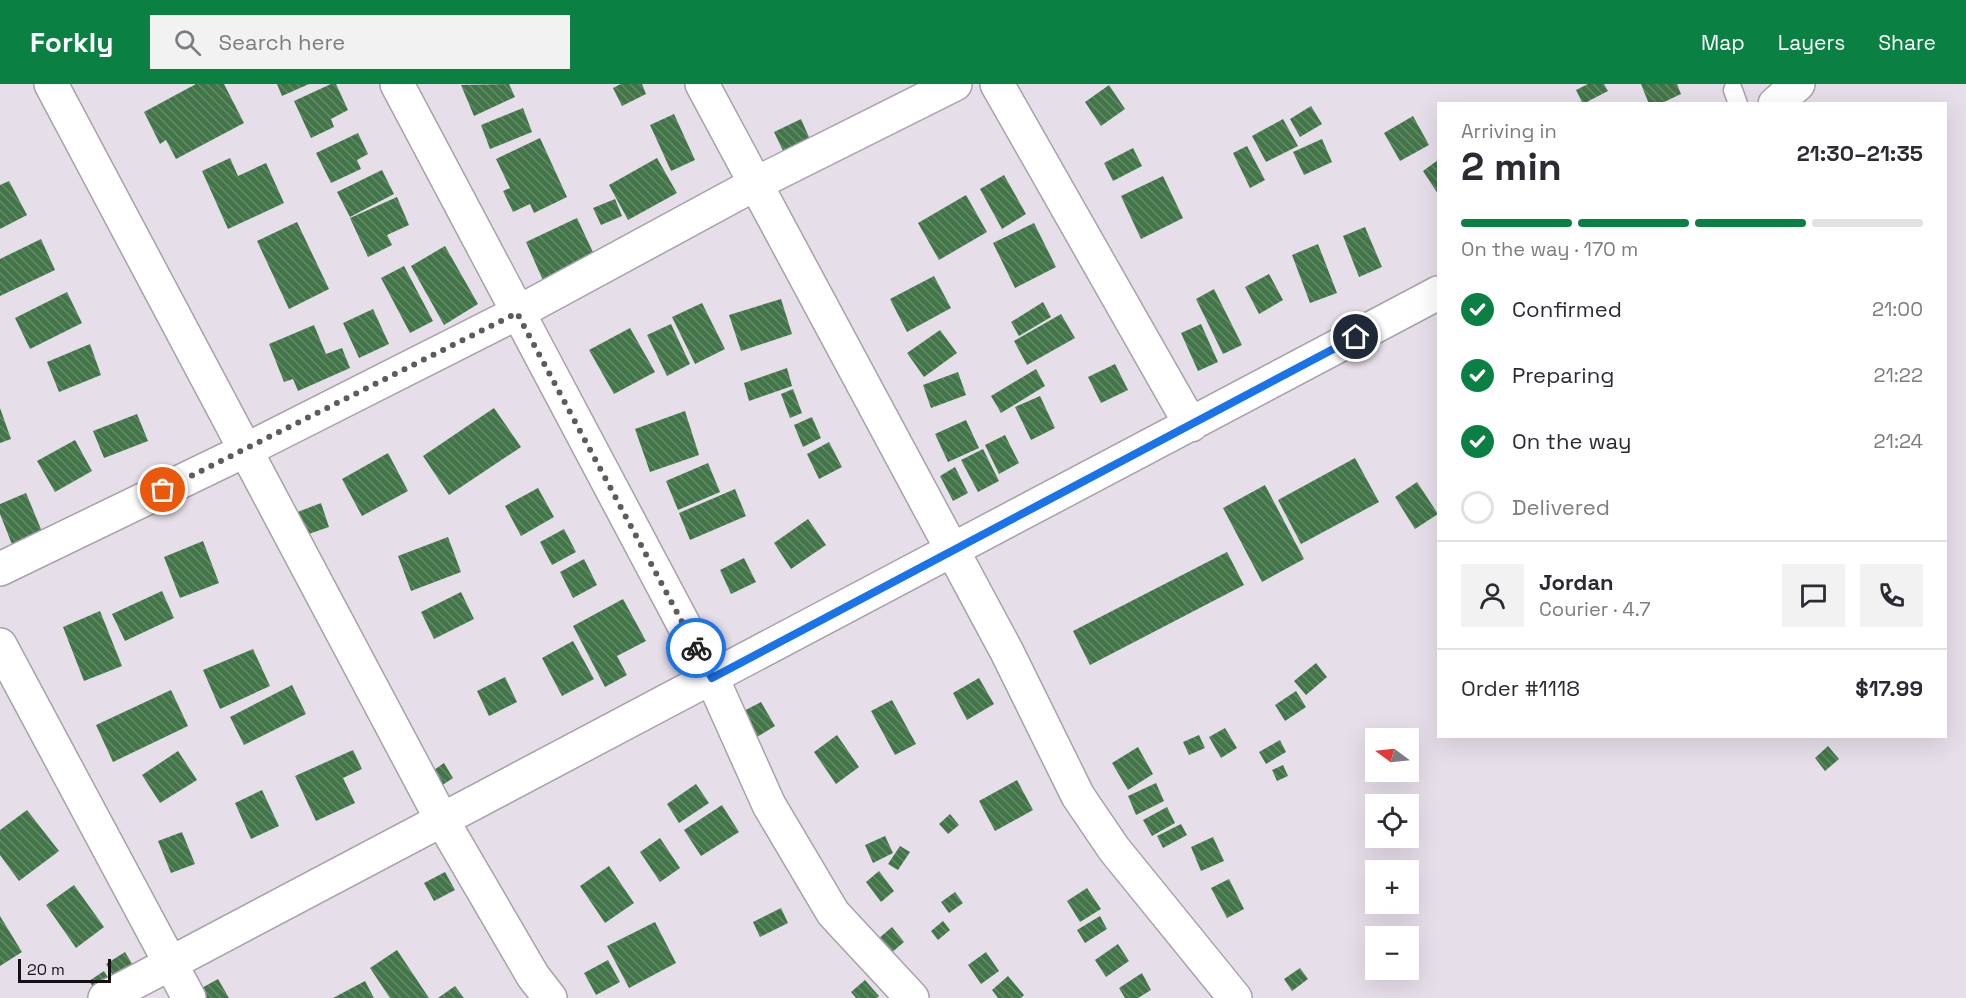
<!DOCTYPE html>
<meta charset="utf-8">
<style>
:root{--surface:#fff;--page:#f2f2f3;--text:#2b2b33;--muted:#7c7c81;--line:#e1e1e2;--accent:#0b8043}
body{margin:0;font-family:"Space Grotesk",sans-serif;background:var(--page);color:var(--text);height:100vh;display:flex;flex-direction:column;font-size:22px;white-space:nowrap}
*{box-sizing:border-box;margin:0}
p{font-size:20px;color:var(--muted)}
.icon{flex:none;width:33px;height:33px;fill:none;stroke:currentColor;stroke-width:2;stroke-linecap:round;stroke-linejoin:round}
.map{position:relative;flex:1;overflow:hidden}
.panel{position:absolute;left:1437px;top:18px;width:510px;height:636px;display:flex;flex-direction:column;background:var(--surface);border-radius:0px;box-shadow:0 6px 24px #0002}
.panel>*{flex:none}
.needle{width:39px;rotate:285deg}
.controls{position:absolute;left:1365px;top:644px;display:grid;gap:12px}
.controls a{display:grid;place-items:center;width:54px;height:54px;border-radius:0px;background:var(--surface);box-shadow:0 6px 24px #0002;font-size:30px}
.scale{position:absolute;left:18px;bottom:15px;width:93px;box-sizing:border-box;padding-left:6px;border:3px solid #141215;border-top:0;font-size:16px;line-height:21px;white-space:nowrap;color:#141215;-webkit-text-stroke:4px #e6dfea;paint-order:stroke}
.pin{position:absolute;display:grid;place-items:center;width:51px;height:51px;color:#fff;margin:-26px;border:3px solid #fff;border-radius:50%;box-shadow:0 2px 6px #0007}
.courier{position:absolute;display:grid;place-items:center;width:60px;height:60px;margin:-30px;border:4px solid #1a73e8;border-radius:50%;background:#fff;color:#222;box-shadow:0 2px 8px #0007}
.overview em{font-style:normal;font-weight:600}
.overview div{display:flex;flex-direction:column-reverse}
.overview{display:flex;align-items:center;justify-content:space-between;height:102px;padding:0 24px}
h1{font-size:39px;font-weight:600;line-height:45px}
.bar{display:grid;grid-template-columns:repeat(4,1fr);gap:9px 6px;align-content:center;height:72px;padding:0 24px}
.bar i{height:8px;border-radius:4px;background:var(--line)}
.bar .on{background:var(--accent)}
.bar p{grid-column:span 4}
.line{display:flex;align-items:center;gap:15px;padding:0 24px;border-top:2px solid var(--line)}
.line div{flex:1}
.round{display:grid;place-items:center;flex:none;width:63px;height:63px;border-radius:0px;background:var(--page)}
ol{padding:0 24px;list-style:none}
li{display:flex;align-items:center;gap:18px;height:66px}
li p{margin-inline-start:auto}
li .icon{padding:6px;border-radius:50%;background:var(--accent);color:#fff;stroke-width:4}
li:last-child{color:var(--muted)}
li i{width:33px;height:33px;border:3px solid var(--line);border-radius:50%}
header{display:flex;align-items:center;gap:36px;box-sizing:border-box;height:84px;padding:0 30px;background:var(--accent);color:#fff}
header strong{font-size:28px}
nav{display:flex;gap:33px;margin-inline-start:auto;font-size:21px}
.search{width:420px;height:54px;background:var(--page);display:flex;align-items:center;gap:15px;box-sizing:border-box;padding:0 21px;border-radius:0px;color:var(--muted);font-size:22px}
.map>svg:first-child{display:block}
.building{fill:url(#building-back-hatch)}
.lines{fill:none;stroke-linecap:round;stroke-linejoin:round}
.lane-casing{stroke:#a7a1ac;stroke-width:21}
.street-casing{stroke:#a7a1ac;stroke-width:36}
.lane{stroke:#fff;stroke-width:18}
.street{stroke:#fff;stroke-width:33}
.done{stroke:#5e5a60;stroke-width:6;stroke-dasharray:0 10.8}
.route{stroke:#1a73e8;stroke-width:8}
</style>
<header>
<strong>Forkly</strong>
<div class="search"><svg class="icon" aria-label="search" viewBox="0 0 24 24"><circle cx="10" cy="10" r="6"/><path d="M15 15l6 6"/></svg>Search here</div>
<nav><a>Map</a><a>Layers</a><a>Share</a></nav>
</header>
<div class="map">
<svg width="1966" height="914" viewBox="0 0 1966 914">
<defs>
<pattern id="building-back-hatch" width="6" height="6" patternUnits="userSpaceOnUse" patternTransform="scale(1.5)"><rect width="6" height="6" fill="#427648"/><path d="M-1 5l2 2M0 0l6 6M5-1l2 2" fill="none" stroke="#658a6a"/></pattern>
</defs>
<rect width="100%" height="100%" fill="#e6dfea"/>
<path class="building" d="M196 0H224L244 39 176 75 166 56 160 60 144 28Z
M277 0H309L282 12Z
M331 0H336L348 26 331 35 334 43 311 54 294 17Z
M509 0 515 13 474 32 461 1Z
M621 0H642L646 10 622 22 613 4Z
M1588 0H1604L1608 7 1583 20 1576 6Z
M1641 0H1677L1681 10 1660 20H1649Z
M1109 1 1125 25 1101 42 1085 18Z
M1311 22 1322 40 1300 53 1290 35Z
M523 24 532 48 490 65 481 41Z
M674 30 695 76 671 87 650 41Z
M1413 32 1429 61 1400 77 1384 49Z
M801 35 812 60 786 73 774 48Z
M1283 35 1298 62 1266 78 1252 52Z
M358 49 368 70 357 76 361 85 331 99 316 69Z
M540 54 567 113 534 129 530 120 513 128 503 107 510 104 496 75Z
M1322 55 1332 78 1304 91 1293 68Z
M1247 62 1265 96 1250 104 1233 69Z
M1133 64 1142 82 1113 97 1104 79Z
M230 74 238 92 266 79 284 119 228 145 202 87Z
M657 74 677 109 628 136 609 101Z
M1438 76V110L1423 87Z
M382 86 394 110 350 133 337 108Z
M1004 91 1026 130 1002 145 980 105Z
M1163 92 1183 134 1141 155 1121 112Z
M9 97 27 131 0 145V101Z
M966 111 987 148 939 176 918 139Z
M397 113 409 141 387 151 392 161 368 173 350 134Z
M615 115 622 132 601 141 593 124Z
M577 134 598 179 546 203 526 158Z
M297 138 329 205 289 225 257 157Z
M1034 139 1056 183 1015 204 993 159Z
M1365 143 1382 183 1359 193 1343 152Z
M41 155 55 186 0 212V175Z
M1318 160 1337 209 1310 219 1292 171Z
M445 162 478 220 444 241 411 182Z
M404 182 433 237 410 249 381 194Z
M1269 190 1283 216 1259 230 1245 203Z
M934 192 951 224 907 248 890 215Z
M1214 205 1242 261 1223 270 1196 215Z
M67 208 82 239 30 265 15 234Z
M781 215 792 250 741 267 729 231Z
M1043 218 1051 233 1019 252 1011 238Z
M702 219 725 265 695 280 672 233Z
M373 225 389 260 359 274 343 239Z
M1061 230 1075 254 1027 281 1014 257Z
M671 240 690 280 667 292 647 251Z
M1201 240 1218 278 1198 287 1181 249Z
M314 241 326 270 342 264 350 284 298 307 293 295 284 298 269 260Z
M630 244 655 288 614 310 589 266Z
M940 246 957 269 924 293 907 269Z
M90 260 101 291 59 308 47 278Z
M1115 280 1128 306 1101 319 1088 293Z
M787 284 792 302 749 317 744 299Z
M1036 285 1045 302 1001 329 991 312Z
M958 288 966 311 931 324 923 301Z
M793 305 802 329 790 334 781 310Z
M1040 312 1055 344 1031 356 1015 323Z
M0 324 11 355 0 359Z
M494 324 521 363 449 411 423 372Z
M685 327 699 371 650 388 635 345Z
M137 330 148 357 104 374 93 347Z
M812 333 821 354 803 363 794 341Z
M966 336 979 364 948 378 935 350Z
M1005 351 1019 379 999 390 985 361Z
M75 356 92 387 55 408 37 377Z
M829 358 842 383 819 395 807 370Z
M983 365 999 397 978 408 961 376Z
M388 369 408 407 362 432 342 395Z
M1355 374 1379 418 1301 460 1278 416Z
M708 379 720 408 678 426 666 397Z
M955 383 968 409 953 417 940 392Z
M1417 398 1438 430 1415 445 1395 413Z
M1265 401 1304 475 1262 498 1223 424Z
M538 404 554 433 521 452 505 422Z
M735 405 746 432 690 456 679 429Z
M26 409 43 450 13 463 0 430V420Z
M321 419 329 443 303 452 295 429Z
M808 435 826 461 791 485 774 459Z
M564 445 576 468 552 481 540 458Z
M448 453 461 488 411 507 398 472Z
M203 457 219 499 180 514 164 473Z
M1227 468 1244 501 1090 581 1073 547Z
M744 474 756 498 731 510 720 486Z
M584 475 597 501 573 514 560 488Z
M162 507 174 534 125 557 112 530Z
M461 508 474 535 434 555 421 528Z
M623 515 646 557 617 572 627 591 605 603 573 542Z
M100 527 122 582 84 597 63 543Z
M573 557 594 595 562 612 542 574Z
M253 565 270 602 220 625 203 586Z
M1316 579 1327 593 1306 611 1294 597Z
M505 593 517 618 489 632 477 607Z
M979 594 994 620 967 636 953 609Z
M292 601 306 630 244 661 230 633Z
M171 606 188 642 113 678 96 641Z
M1296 607 1306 623 1285 637 1275 621Z
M892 616 916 660 895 671 871 627Z
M761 618 775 642 752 656 738 630Z
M1225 644 1237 664 1221 674 1209 653Z
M837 651 859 683 836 700 814 668Z
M1199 651 1205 664 1189 671 1183 658Z
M1280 656 1286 668 1266 680 1259 668Z
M1828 662 1839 675 1825 687 1815 674Z
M1138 663 1153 690 1128 706 1112 679Z
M353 666 362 685 343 694 355 719 316 737 295 692Z
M178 667 197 696 160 719 142 691Z
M444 679 453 694 441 702 431 688Z
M1283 681 1288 692 1277 697 1272 686Z
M1017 696 1033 726 995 747 979 717Z
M1156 699 1164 717 1136 731 1128 712Z
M696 700 709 719 679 739 667 720Z
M262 706 279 742 251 755 235 719Z
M722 721 739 748 701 772 684 746Z
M1167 723 1175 739 1152 752 1143 736Z
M27 726 59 767 19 797 0 771V746Z
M950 730 959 741 948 750 939 740Z
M1181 740 1187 751 1163 764 1157 752Z
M182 748 195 780 171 789 158 757Z
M885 752 893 769 873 779 865 761Z
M1213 753 1224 777 1201 787 1191 763Z
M660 754 680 784 660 798 640 768Z
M900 762 910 768 898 786 888 780Z
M609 782 634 819 605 839 580 802Z
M879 787 894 807 881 818 866 798Z
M445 788 455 806 434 817 424 799Z
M1229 795 1244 825 1227 834 1211 804Z
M74 801 104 843 76 864 46 821Z
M1087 804 1101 825 1080 838 1067 817Z
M955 808 963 819 949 829 941 818Z
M781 824 788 839 760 853 753 838Z
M0 832 22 868 0 882Z
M1100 832 1107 845 1085 859 1077 846Z
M943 837 950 846 938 856 931 847Z
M655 838 676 879 629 904 607 862Z
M892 843 904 858 890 870 878 855Z
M1118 860 1129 877 1106 893 1095 876Z
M397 866 429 914H390L370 884Z
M125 868 140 893 121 905 106 880Z
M986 868 999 887 981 900 968 881Z
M608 876 620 898 596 911 584 889Z
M1300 884 1308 895 1292 907 1284 895Z
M104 887 117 908 100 914 89 897Z
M1142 889 1151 906 1138 914H1125L1119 904Z
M1008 892 1024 911 1021 914H998L992 906Z
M218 895 229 914H202L198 906Z
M865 896 879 912 877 914H856L851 908Z
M365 897 374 914H333Z
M455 902 464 914H438Z"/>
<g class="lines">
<g class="lane-casing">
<path id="lane" d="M1733 6 1738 20"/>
</g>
<g class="street-casing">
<path id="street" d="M51 0 442 736 533 892 550 914
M397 0 712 594 769 721 833 829 912 914
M702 0 1007 568 1078 712 1114 765 1235 914
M997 0 1191 341
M1775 20 1798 0
M0 485 244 367 517 229 755 100 955 0
M0 561 189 914
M105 914 1438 209"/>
</g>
<use href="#lane" class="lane"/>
<use href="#street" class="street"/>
</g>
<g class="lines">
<path class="done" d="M163 406 517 229 696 564"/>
<path class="route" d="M696 564 712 594 1356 253"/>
</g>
</svg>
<div class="controls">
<a><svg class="needle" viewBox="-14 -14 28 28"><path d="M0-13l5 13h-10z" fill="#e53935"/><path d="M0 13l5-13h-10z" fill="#7c7c81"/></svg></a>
<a><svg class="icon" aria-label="locate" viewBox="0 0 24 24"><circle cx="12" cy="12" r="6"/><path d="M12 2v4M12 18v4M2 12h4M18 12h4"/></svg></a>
<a>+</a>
<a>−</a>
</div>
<div class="scale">20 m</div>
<div class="pin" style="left:163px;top:406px;background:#ea580c"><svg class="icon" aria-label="bag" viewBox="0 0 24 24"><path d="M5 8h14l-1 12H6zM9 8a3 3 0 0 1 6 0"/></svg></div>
<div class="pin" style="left:1356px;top:253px;background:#1f2937"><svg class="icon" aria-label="home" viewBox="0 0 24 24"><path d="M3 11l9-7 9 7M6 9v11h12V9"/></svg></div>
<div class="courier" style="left:696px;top:564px"><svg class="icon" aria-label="bike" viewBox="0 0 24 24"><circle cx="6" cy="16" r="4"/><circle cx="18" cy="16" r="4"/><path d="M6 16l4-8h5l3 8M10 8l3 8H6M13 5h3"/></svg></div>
<section class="panel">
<div class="overview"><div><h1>2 min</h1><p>Arriving in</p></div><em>21:30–21:35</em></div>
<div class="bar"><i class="on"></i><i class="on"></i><i class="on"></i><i></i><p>On the way · 170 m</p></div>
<ol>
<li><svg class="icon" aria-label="check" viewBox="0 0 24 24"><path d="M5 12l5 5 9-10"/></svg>Confirmed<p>21:00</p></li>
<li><svg class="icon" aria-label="check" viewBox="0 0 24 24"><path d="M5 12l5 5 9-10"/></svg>Preparing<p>21:22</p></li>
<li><svg class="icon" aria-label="check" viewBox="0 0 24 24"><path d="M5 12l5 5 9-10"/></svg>On the way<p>21:24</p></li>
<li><i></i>Delivered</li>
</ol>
<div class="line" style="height:108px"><a class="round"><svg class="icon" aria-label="person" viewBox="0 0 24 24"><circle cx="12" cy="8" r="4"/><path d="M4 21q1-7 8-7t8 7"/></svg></a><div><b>Jordan</b><p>Courier · 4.7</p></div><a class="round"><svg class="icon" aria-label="chat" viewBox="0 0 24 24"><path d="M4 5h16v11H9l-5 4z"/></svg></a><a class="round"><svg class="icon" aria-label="phone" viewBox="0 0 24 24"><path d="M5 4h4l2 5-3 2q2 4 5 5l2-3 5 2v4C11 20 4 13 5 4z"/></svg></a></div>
<div class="line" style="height:78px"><div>Order #1118</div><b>$17.99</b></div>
</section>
</div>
